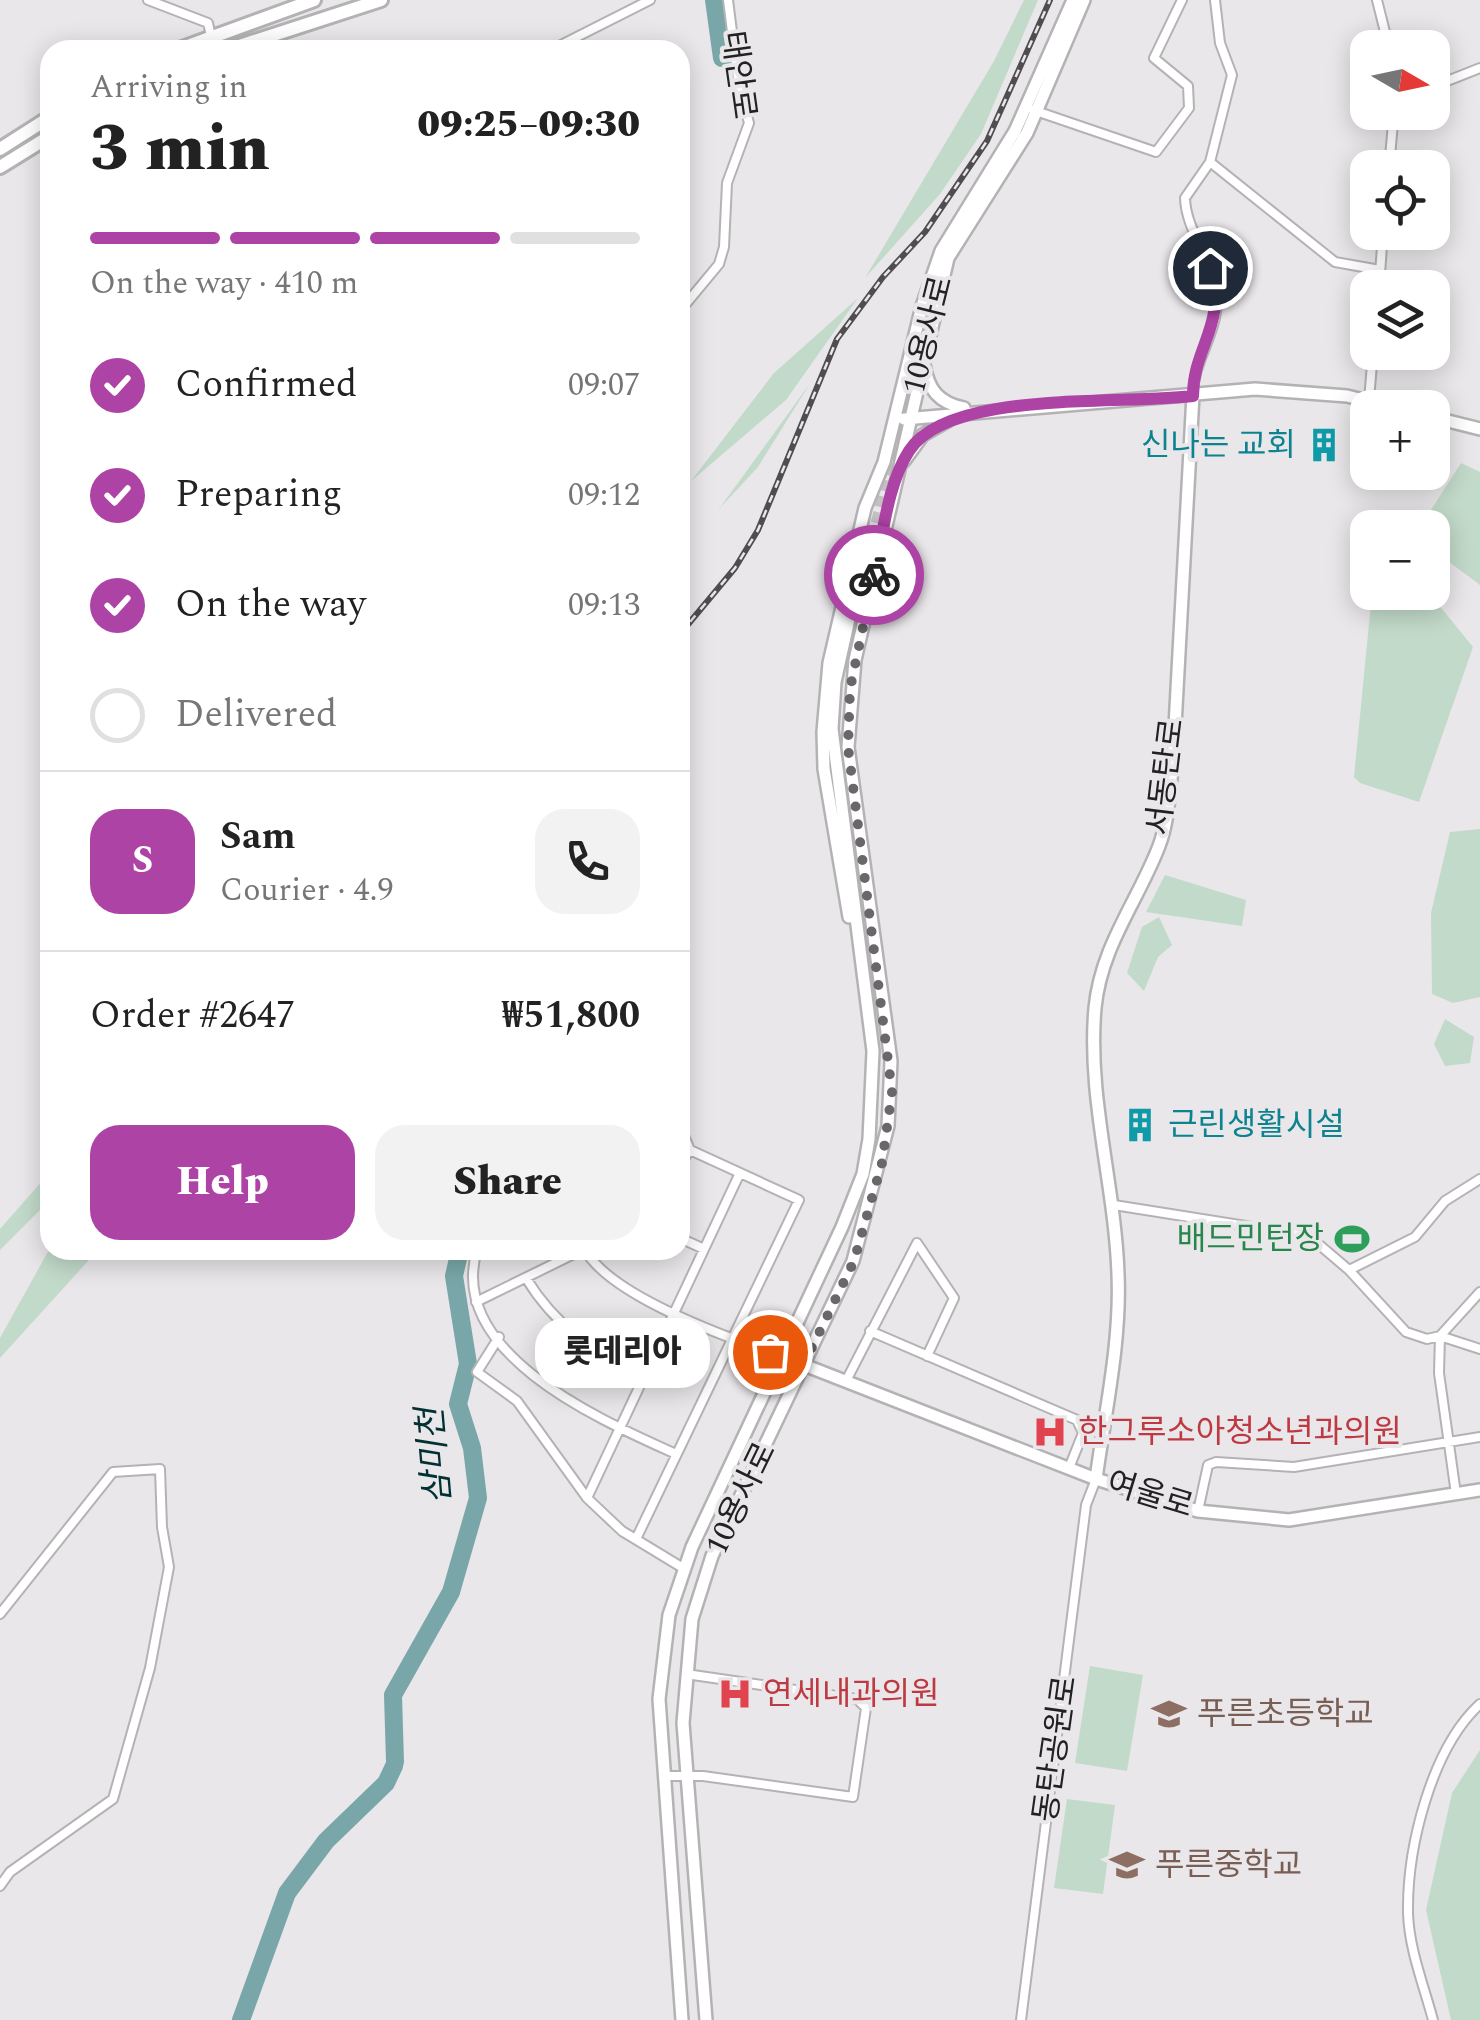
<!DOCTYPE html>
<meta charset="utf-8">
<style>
:root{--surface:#fff;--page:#f2f2f2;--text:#222;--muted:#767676;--line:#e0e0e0;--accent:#ad43a4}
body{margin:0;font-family:Spectral,"Noto Sans KR",serif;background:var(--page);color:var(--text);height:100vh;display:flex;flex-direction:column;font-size:38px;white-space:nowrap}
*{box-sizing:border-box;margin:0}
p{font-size:32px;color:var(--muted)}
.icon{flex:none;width:55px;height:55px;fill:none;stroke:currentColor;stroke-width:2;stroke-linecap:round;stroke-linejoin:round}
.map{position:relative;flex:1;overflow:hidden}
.side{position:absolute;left:40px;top:40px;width:650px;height:1220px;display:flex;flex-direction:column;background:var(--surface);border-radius:30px;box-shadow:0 5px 25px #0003}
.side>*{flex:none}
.needle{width:65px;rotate:99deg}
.tools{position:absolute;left:1350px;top:30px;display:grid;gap:20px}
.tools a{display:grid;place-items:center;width:100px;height:100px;border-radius:20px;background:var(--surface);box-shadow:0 5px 25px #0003;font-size:50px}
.pin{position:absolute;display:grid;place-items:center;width:85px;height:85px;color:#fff;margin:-42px;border:5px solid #fff;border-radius:50%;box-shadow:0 2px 10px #0007}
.courier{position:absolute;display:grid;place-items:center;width:100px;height:100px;margin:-50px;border:8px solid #ad43a4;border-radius:50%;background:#fff;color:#222;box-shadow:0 2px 12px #0007}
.bubble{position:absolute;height:70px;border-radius:30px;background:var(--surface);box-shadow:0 5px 25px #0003;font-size:32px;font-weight:800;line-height:70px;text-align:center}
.headline em{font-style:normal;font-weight:800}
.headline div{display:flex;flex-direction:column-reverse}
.headline{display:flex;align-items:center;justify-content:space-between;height:170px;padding:0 50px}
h1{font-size:65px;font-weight:800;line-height:75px}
.bar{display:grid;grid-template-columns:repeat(4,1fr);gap:15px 10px;align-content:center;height:120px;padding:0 50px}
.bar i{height:12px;border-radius:8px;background:var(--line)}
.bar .selected{background:var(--accent)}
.bar p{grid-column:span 4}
.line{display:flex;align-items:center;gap:25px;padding:0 50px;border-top:2px solid var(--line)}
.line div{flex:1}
.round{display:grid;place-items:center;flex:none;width:105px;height:105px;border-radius:30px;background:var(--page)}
ol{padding:0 50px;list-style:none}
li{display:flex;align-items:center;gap:30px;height:110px}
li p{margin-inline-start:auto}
li .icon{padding:10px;border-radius:50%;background:var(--accent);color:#fff;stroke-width:4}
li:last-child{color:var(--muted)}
li i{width:55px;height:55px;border:5px solid var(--line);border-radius:50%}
.cta{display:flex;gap:20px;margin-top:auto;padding:20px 50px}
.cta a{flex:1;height:115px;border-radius:30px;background:var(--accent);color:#fff;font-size:40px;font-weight:800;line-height:115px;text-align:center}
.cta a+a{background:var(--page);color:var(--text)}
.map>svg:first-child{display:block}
.green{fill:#c2daca}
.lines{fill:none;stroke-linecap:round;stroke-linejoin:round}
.river{stroke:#79a7a9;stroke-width:18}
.secondary-tunnel{stroke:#c2c0c2;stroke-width:11;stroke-dasharray:11 5.5;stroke-linecap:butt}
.street-casing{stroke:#b5b2b5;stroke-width:12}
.secondary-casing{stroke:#b5b2b5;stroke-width:16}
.primary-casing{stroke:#b5b2b5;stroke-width:18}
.street{stroke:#fff;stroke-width:8}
.secondary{stroke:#fff;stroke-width:11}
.primary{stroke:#fff;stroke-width:12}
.rail-casing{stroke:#4f4d4f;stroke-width:6}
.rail{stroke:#eae7ea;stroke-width:2.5;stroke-dasharray:8;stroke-linecap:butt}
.done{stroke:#696769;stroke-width:10;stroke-dasharray:0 18}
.route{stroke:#ad43a4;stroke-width:12}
.labels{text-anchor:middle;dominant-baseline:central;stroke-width:8;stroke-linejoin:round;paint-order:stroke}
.street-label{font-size:32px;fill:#232223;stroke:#eae7ea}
.culture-label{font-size:32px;fill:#0d838f;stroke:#eae7ea;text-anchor:end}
.leisure-label{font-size:32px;fill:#27864d;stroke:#eae7ea;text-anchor:end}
.health-label{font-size:32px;fill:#be3a42;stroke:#eae7ea;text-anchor:start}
.education-label{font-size:32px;fill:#785e54;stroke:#eae7ea;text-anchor:start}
.water-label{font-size:35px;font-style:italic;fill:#023134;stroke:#eae7ea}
</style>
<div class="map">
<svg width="1480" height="2020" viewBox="0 0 1480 2020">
<rect width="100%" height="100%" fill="#eae7ea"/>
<path class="green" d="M1024 0H1038L981 134 940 194 865 278 994 61Z
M858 298 786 400 691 481 774 373Z
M811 382 758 467 719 509Z
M1461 463 1480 472V585L1433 550 1432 528 1420 527Z
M1372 593H1429L1473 647 1419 802 1360 783 1354 777Z
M1480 829V997L1453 1003 1432 994 1431 913 1450 832Z
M1165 875 1246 900 1242 926 1146 912Z
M1159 917 1172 945 1158 957 1144 991 1127 973 1142 927Z
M1445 1019 1474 1037 1470 1063 1445 1066 1434 1044Z
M50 1172V1200L0 1250V1229Z
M50 1248 98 1250 0 1358V1338Z
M1090 1666 1143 1675 1127 1771 1075 1763Z
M1480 1750V2020H1451L1426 1910 1452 1793Z
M1067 1799 1115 1805 1103 1894 1054 1888Z"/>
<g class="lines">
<path class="river" d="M714 0 722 58
M395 1762 393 1695 451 1592 478 1498 472 1448 458 1404 468 1364 454 1276 460 1250
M241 2020 287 1893 326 1841 386 1783 394 1766"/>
<path class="secondary-tunnel" d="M1016 139 1034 102
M872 539 940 271"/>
<g class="street-casing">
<path id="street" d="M148 0 208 23 214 50
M1377 0 1389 48
M551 50 650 0
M1432 87 1480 68
M1033 110 1156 152 1189 108 1188 86 1154 58 1182 0
M1210 162 1335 262 1380 270
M1389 168 1394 112
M1379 288 1383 232
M680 311 719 264 724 247 727 183 749 123 739 87 728 0
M1193 395C1193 361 1219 332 1217 296 1215 261 1186 233 1185 198L1210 162 1232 75 1220 43 1215 0
M1369 400 1373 352
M680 1165 690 1150
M1114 1205 1309 1236 1349 1270 1406 1332 1427 1339 1440 1336 1480 1292
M680 1238 704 1249
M477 1250C446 1354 603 1421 676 1454
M585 1250C612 1297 728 1338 781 1356
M1349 1270 1415 1237 1445 1201 1480 1179
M526 1278C555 1326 595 1353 645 1376
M476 1302 582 1250
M870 1331 1077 1420 1083 1433 1069 1468
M499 1337 477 1372 517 1401 587 1498 622 1531 683 1568
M847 1379 917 1243 954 1298 927 1356
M1456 1494 1439 1373 1440 1336 1480 1349
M587 1498 739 1175
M1198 1511 1208 1465 1216 1462 1294 1467 1480 1437
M636 1539 799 1200 690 1150 680 1126
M0 1614 113 1472 160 1469 162 1527 169 1567 150 1668 113 1799 10 1872 0 1886
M664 1776H703L853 1797 866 1708 857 1699 686 1674
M1021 2020 1086 1505 1096 1479
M1433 2020C1424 1986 1409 1949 1408 1913 1407 1848 1431 1749 1480 1704"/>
</g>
<g class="secondary-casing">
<path id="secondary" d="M924 364C928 390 939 403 964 408
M1432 417 1480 429
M904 419 1255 389 1347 396 1397 408
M904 461 923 435 956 416
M849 917 824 769 823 732 829 663 865 508 884 462 922 306 941 251 1015 131 1073 0
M781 1356 1096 1479 1198 1511 1289 1520 1480 1490
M1096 1479C1105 1412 1121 1342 1118 1274 1115 1185 1087 1097 1095 1008 1101 946 1138 901 1159 846 1169 820 1169 790 1173 763L1193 395
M682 2020 659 1699 669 1615 692 1547 842 1227 863 1174 869 1139 873 1051 832 729 835 682 867 538
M706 2020 683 1723 692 1619 712 1556 853 1261 888 1126 891 1061 848 747 855 660 948 258 1027 133 1084 0"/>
</g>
<g class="primary-casing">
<path id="primary" d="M177 50 314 0
M227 50 381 0
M0 149 50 117
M0 167 50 136"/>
</g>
<use href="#street" class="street"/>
<use href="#secondary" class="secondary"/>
<use href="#primary" class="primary"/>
<g class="rail-casing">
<path id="rail" d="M680 634 735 568 758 530 837 339 883 277 925 232 987 141 1050 0"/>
</g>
<use href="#rail" class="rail"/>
</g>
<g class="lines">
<path class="done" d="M770 1352 804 1364 854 1261 882 1163 892 1092 848 747 850 689 874 575"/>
<path class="route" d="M874 575C883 536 887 485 909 451 948 389 1124 405 1193 396 1193 346 1228 324 1210 268"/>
</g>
<defs>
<g id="building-bare" transform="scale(2.7)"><path d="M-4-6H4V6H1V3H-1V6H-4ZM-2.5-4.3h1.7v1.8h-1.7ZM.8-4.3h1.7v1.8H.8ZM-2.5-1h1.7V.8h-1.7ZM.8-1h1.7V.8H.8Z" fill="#0f9aa8" stroke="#eae7ea" stroke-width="2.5" paint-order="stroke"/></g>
<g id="stadium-bare" transform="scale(2.7)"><path d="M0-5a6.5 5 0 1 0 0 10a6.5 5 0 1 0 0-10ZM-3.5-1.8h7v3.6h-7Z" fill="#2e9e5b" stroke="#eae7ea" stroke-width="2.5" paint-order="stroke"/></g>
<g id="hospital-bare" transform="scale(2.7)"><path d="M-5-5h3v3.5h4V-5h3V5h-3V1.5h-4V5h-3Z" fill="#e0444e" stroke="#eae7ea" stroke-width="2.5" paint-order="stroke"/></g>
<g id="school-bare" transform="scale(2.7)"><path d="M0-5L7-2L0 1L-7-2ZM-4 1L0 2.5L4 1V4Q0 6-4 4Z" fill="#8d6e63" stroke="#eae7ea" stroke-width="2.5" paint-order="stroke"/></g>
</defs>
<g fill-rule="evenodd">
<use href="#building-bare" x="1324" y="445"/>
<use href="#building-bare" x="1140" y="1125"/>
<use href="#stadium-bare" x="1352" y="1239"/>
<use href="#hospital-bare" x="1050" y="1432"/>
<use href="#hospital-bare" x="735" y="1694"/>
<use href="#school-bare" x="1169" y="1714"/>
<use href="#school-bare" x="1127" y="1865"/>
</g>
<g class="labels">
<g class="street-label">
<text transform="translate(738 75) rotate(82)">태안로</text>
<text transform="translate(928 335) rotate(-76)">10용사로</text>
<text transform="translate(1166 777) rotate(-83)">서동탄로</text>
<text transform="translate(1150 1495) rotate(17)">여울로</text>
<text transform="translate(741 1499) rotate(-64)">10용사로</text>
<text transform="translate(1056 1749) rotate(-82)">동탄공원로</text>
</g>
<g class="culture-label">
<text x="1296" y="445">신나는 교회</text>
<text x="1168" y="1125" text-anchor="start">근린생활시설</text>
</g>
<g class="leisure-label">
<text x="1324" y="1239">배드민턴장</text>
</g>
<g class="health-label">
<text x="1078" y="1432">한그루소아청소년과의원</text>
<text x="763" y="1694">연세내과의원</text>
</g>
<g class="education-label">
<text x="1197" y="1714">푸른초등학교</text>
<text x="1155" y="1865">푸른중학교</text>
</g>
<g class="water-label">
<text transform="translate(435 1456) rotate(-95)">삼미천</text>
</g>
</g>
</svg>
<div class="tools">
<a><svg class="needle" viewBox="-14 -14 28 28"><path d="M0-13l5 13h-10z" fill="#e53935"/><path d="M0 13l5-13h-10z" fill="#767676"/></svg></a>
<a><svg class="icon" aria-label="locate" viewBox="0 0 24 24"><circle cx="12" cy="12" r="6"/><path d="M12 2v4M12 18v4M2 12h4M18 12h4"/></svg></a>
<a><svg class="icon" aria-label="layers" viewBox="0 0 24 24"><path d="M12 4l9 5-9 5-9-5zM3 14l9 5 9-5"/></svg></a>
<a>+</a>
<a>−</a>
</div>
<div class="pin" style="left:770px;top:1352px;background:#ea580c"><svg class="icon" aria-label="bag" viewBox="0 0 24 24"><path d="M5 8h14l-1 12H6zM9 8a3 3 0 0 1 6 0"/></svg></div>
<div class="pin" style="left:1210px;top:268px;background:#1f2937"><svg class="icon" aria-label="home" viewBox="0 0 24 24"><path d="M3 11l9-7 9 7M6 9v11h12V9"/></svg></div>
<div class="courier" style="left:874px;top:575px"><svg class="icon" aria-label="bike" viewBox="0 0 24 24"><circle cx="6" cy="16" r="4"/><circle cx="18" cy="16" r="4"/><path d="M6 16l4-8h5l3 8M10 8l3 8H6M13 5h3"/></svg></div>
<div class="bubble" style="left:535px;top:1318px;width:175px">롯데리아</div>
<section class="side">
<div class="headline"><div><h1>3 min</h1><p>Arriving in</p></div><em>09:25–09:30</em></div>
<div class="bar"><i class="selected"></i><i class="selected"></i><i class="selected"></i><i></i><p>On the way · 410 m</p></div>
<ol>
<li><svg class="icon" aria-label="check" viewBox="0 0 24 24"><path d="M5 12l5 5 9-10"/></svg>Confirmed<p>09:07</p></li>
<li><svg class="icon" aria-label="check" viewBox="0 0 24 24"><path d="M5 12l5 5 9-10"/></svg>Preparing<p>09:12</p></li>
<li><svg class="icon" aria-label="check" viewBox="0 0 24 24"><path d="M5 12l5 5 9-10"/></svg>On the way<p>09:13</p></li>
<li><i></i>Delivered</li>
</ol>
<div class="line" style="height:180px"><b class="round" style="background:var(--accent);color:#fff">S</b><div><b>Sam</b><p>Courier · 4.9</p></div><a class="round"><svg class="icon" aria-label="phone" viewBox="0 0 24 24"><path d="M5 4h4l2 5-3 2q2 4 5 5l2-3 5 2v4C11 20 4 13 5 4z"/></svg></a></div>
<div class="line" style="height:130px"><div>Order #2647</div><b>₩51,800</b></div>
<div class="cta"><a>Help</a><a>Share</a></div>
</section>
</div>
